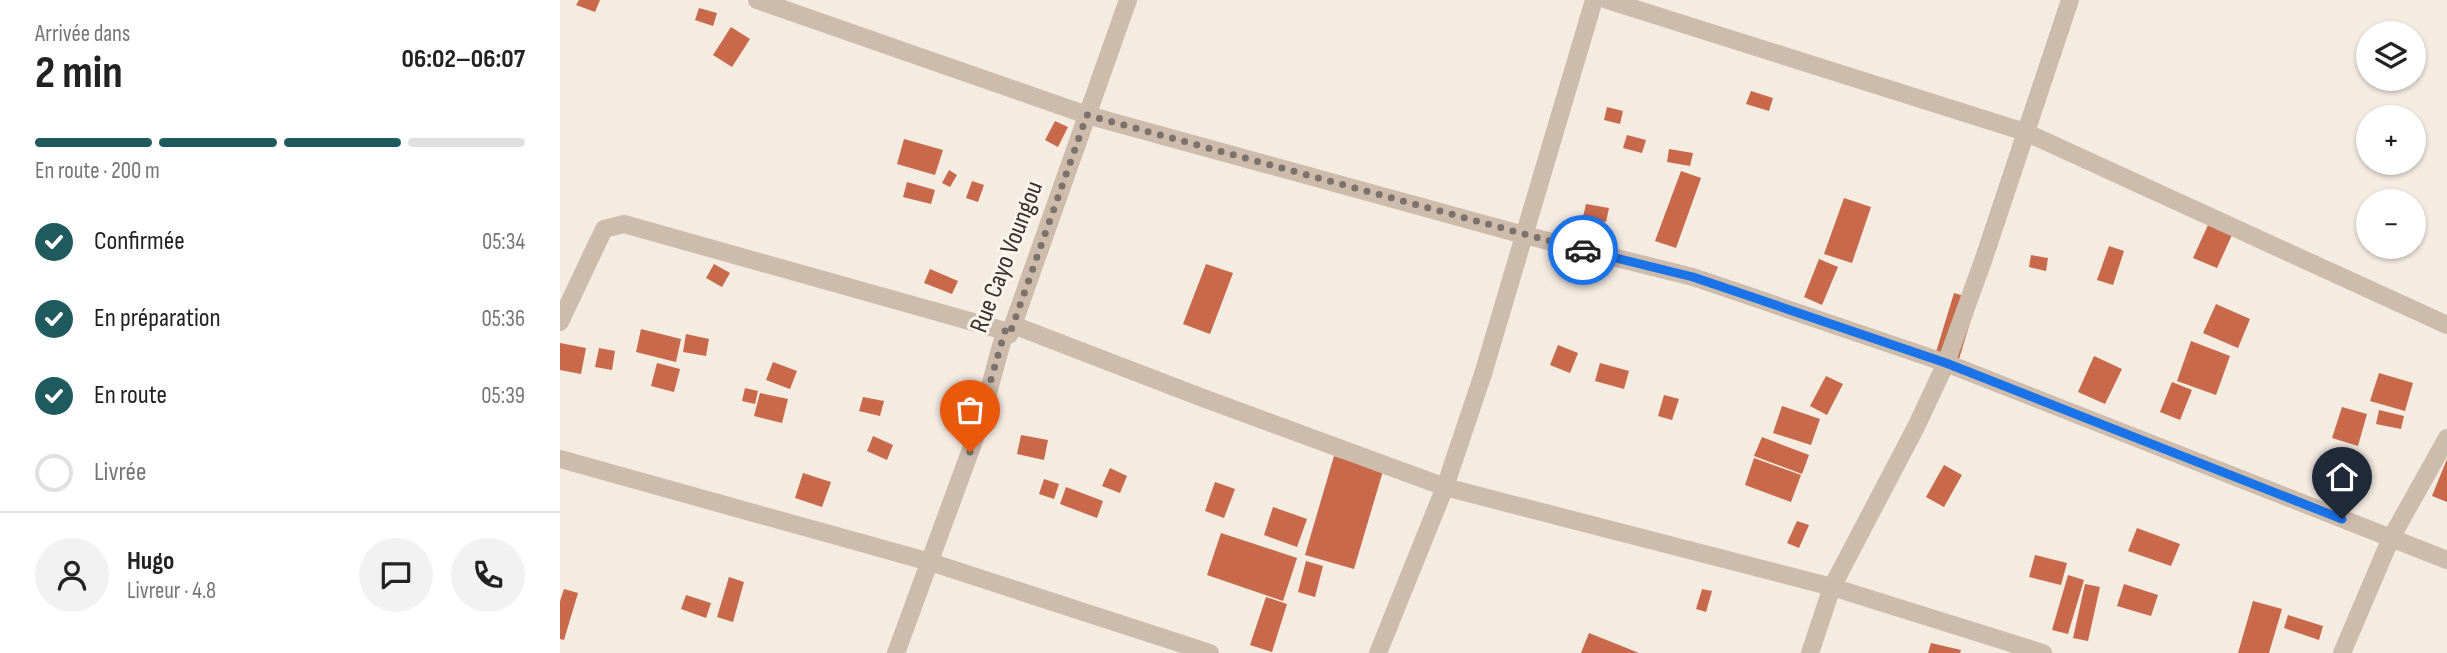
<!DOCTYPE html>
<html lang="fr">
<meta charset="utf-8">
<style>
:root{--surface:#fff;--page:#f2f2f2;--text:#222;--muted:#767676;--line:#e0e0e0;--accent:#1f5a5e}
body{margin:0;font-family:"Sofia Sans Condensed",sans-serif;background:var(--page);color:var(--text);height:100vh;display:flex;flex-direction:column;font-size:26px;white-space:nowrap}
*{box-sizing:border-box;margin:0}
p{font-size:23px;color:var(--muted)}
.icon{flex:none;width:38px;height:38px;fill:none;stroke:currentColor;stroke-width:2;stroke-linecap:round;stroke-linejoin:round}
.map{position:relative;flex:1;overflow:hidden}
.drawer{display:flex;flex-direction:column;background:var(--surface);width:560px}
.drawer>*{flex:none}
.buttons{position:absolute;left:1796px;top:21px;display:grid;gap:14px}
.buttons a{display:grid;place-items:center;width:70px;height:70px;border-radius:50%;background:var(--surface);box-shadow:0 2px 5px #0004;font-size:35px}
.pin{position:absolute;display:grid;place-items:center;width:60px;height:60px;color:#fff;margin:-72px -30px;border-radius:50% 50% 50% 0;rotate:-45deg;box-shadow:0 0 7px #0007}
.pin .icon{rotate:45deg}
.courier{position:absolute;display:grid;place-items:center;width:70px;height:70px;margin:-35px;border:5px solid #1a73e8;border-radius:50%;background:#fff;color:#222;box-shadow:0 2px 9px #0007}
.summary em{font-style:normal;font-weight:700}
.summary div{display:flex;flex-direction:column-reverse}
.summary{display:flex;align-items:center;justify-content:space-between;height:119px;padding:0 35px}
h1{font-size:46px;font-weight:700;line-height:52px}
.bar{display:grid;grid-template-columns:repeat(4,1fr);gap:10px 7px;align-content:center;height:84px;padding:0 35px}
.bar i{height:9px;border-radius:5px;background:var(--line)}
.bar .current{background:var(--accent)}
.bar p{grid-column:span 4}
.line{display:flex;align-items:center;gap:18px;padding:0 35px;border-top:2px solid var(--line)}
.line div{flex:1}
.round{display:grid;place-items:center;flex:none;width:74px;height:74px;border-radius:37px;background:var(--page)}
ol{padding:0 35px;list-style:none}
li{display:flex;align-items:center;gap:21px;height:77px}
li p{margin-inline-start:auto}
li .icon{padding:7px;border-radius:50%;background:var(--accent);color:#fff;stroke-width:4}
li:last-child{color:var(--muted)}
li i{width:38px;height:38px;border:4px solid var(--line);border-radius:50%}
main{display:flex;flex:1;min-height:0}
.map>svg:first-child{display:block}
.building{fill:#c8694b}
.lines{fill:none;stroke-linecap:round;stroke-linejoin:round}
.minor{stroke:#cdbbac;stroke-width:18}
.done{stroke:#7c716b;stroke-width:7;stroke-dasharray:0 12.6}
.route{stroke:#1a73e8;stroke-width:9}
.labels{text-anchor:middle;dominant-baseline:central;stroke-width:6;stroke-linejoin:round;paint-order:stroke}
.street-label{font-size:26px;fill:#3b302b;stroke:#fbf5ee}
</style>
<main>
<section class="drawer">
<div class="summary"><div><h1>2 min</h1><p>Arrivée dans</p></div><em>06:02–06:07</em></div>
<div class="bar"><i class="current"></i><i class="current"></i><i class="current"></i><i></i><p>En route · 200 m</p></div>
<ol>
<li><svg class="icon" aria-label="check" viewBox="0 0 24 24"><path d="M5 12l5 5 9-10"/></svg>Confirmée<p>05:34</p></li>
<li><svg class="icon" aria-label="check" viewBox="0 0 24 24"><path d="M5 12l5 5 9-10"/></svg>En préparation<p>05:36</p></li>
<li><svg class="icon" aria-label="check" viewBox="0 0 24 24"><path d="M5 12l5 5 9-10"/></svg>En route<p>05:39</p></li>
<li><i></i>Livrée</li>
</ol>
<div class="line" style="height:126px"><a class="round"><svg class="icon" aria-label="person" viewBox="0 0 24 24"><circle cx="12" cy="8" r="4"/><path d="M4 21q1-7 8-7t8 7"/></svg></a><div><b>Hugo</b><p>Livreur · 4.8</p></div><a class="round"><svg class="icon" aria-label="chat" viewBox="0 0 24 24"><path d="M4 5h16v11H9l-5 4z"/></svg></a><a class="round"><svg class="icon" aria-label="phone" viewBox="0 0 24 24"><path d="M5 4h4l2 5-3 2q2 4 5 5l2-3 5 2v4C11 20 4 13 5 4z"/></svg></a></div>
</section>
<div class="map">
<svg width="1887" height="653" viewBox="0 0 1887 653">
<rect width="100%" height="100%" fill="#f4ebe1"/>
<path class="building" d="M19 0H40L35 12 16 5Z
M139 8 157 13 153 26 135 20Z
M171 27 190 39 172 67 153 55Z
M1191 91 1213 98 1209 111 1186 104Z
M1047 107 1063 111 1060 124 1044 120Z
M495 121 508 127 498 147 485 140Z
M1067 135 1086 140 1082 153 1063 148Z
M344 139 383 150 375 175 337 164Z
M1109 149 1133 153 1130 166 1107 162Z
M389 170 397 175 390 187 382 183Z
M1121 171 1141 178 1116 248 1095 241Z
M412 181 424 185 418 202 406 198Z
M347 182 375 190 371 204 343 197Z
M1284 198 1311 207 1292 263 1264 254Z
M1026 204 1049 208 1046 222 1023 217Z
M1648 225 1672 235 1657 268 1633 258Z
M1549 246 1564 251 1553 285 1537 280Z
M1471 255 1488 258 1486 271 1469 267Z
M1259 259 1278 267 1262 305 1244 297Z
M154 264 170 273 162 287 146 278Z
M646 264 673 273 650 334 623 324Z
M370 269 398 281 392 294 364 283Z
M1394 293 1417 300 1399 359 1376 352Z
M1656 304 1690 319 1678 348 1643 333Z
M81 329 121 339 116 362 76 352Z
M126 334 149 339 146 356 123 352Z
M1631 341 1670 356 1656 395 1617 381Z
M0 343 26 348 21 374 0 370Z
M998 345 1018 353 1010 373 990 365Z
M39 348 55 351 52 370 35 367Z
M1534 356 1562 369 1545 404 1518 392Z
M213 362 237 371 230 389 206 380Z
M97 363 120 369 114 392 91 386Z
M1040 363 1069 371 1064 389 1035 381Z
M1819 373 1853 383 1845 411 1810 401Z
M1266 376 1283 384 1267 415 1250 406Z
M1612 382 1632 390 1620 420 1600 412Z
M185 388 198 391 195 404 182 401Z
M200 393 228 399 222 423 194 416Z
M1104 395 1119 399 1112 420 1098 416Z
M303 397 324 401 320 416 299 411Z
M1222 406 1260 419 1251 445 1213 433Z
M1782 407 1807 414 1798 446 1772 438Z
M1819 410 1844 416 1841 429 1816 424Z
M461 435 488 440 484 460 457 454Z
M313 436 333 445 327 460 307 451Z
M1202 437 1249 455 1242 474 1194 456Z
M774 456 823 471 794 569 745 555Z
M1194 458 1241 475 1231 502 1185 485Z
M1887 459V502L1872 496Z
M1384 465 1402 475 1384 507 1366 497Z
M550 468 567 476 560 493 542 486Z
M243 473 271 482 262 507 235 498Z
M484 479 499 484 494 499 479 494Z
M655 482 675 489 664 518 645 511Z
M506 487 543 501 537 518 500 504Z
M713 507 747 519 737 547 704 535Z
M1237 521 1249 525 1239 548 1227 543Z
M1577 528 1620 544 1611 566 1568 551Z
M661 533 737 558 723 601 647 575Z
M1475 555 1507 563 1501 585 1469 577Z
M746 561 763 566 755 597 738 592Z
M1508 575 1524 580 1508 634 1492 630Z
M169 577 184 582 173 622 157 617Z
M1525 584 1540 587 1528 641 1513 638Z
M1564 584 1598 595 1591 616 1557 606Z
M4 589 18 593 4 640 0 639V601Z
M1142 589 1152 591 1146 612 1136 609Z
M126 595 151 603 146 618 121 609Z
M706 597 727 604 712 652 690 645Z
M1693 601 1722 609 1709 653H1678Z
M1728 615 1763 626 1759 640 1724 628Z
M1029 633 1079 653H1021Z
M1371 643 1401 650 1400 653H1368Z"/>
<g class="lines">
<path class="minor" d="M197 0 527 115 964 235 1133 277 1386 363 1887 560
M1047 0 1465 132 1887 325
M0 322 44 229 64 224 445 331
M453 325 643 398 885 487 1272 587 1483 653
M0 459 370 562 650 653
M336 653 418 430 445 331 449 335 453 325 568 0
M818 653 885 487 923 374 1034 0
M1250 653 1272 587 1356 427 1386 363 1423 261 1510 0
M1782 653 1831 538 1887 438"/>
</g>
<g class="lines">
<path class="done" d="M410 452 445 331 449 335 453 325 527 115 1023 250"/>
<path class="route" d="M1023 250 1133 277 1386 363 1782 519"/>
</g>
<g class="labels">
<g class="street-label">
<text transform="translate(447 257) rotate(-69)">Rue Cayo Voungou</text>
</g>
</g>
</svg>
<div class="buttons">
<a><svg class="icon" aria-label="layers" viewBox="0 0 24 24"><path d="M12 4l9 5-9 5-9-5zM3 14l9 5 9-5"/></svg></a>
<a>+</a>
<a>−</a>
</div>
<div class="pin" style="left:410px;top:452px;background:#ea580c"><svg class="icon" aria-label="bag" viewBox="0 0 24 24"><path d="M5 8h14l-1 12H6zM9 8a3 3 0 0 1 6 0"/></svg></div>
<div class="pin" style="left:1782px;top:519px;background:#1f2937"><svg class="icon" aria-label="home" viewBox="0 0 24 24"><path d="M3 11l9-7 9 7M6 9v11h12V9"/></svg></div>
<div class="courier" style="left:1023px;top:250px"><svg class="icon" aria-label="car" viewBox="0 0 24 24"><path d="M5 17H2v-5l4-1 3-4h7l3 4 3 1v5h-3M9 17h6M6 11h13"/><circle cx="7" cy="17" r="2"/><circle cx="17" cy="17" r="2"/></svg></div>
</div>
</main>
